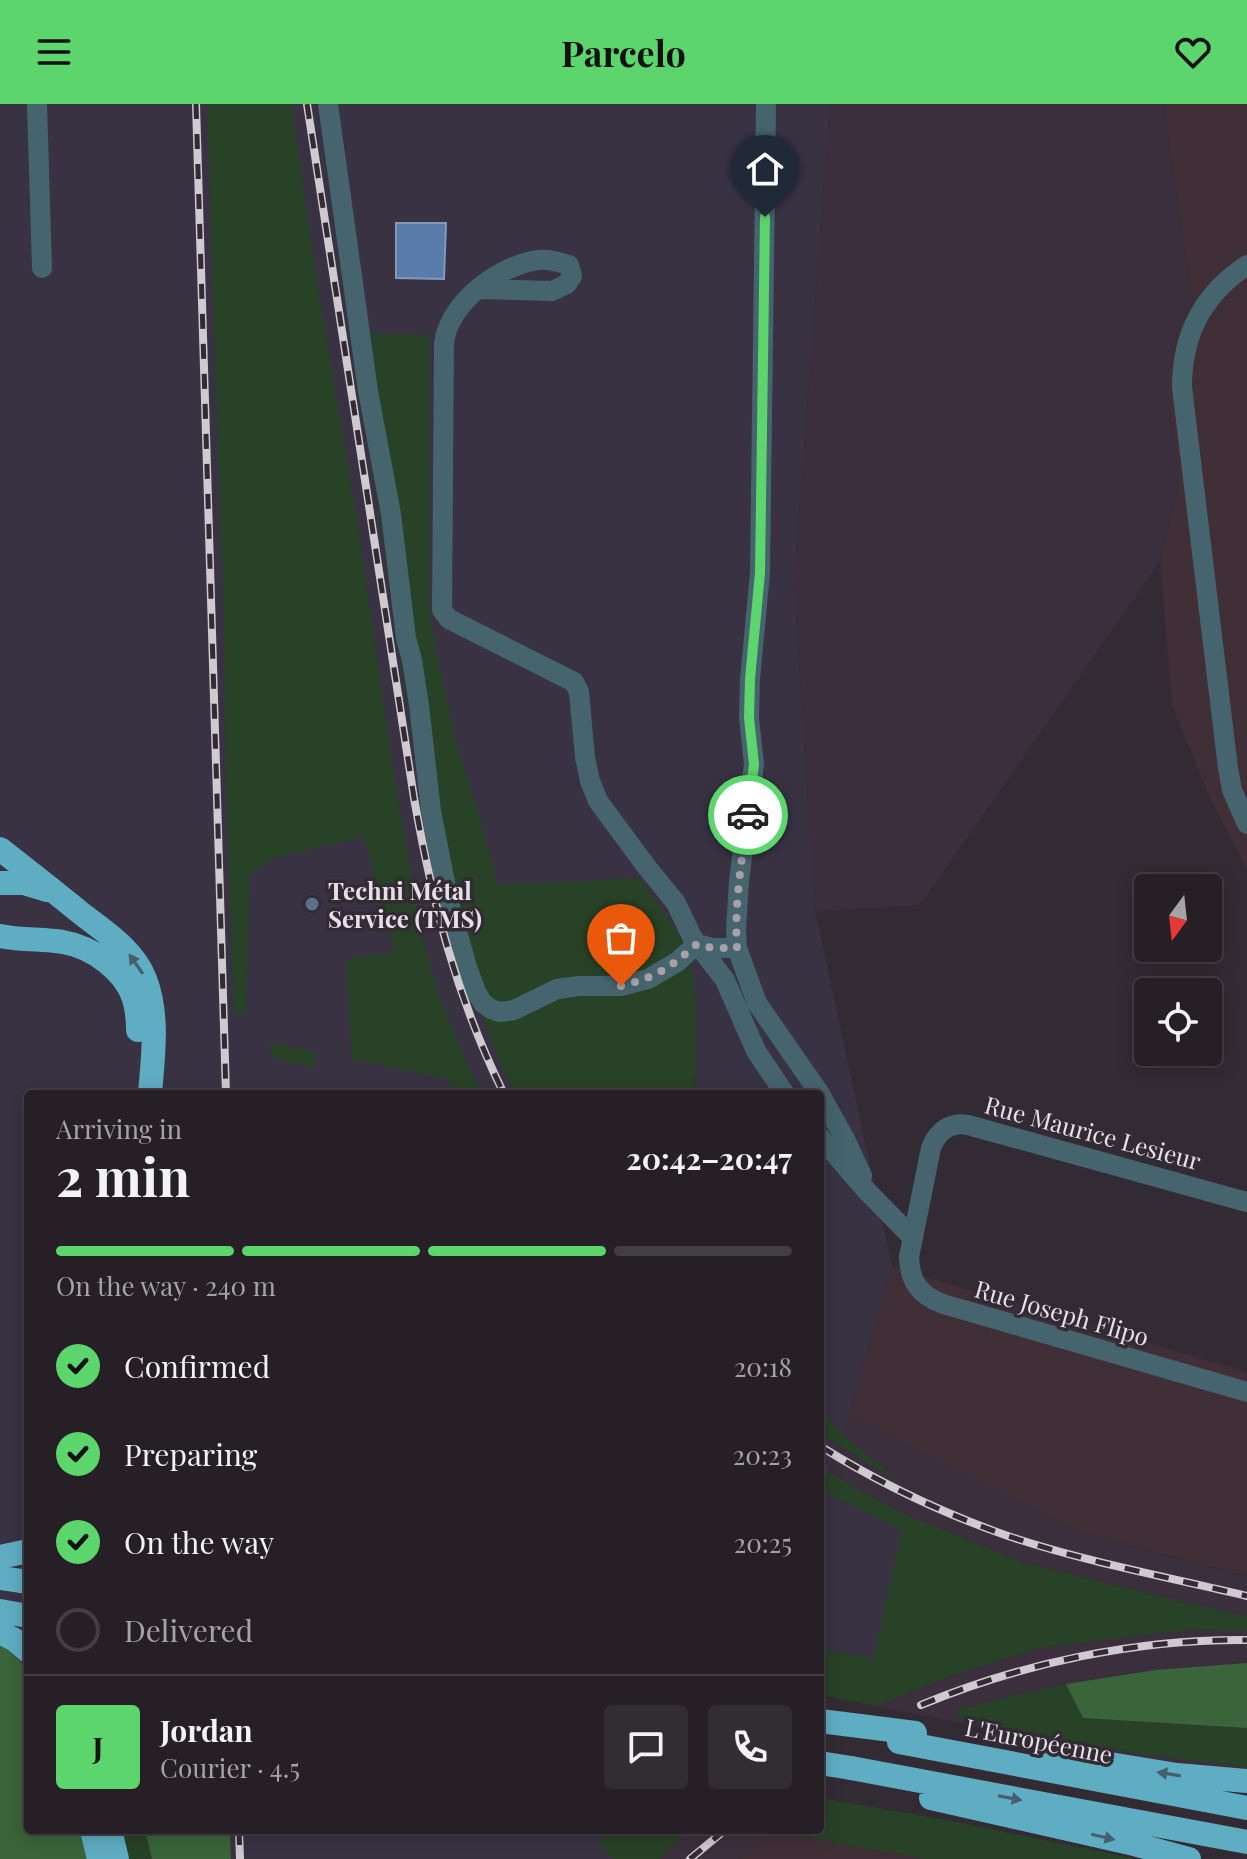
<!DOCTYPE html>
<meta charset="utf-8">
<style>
:root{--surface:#262026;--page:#322d32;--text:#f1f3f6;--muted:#a4a3a7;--line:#423e43;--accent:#5cd56d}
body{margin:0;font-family:"Playfair Display",serif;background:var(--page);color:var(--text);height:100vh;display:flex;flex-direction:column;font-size:30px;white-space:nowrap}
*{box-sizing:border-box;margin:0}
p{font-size:26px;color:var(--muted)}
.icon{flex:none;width:44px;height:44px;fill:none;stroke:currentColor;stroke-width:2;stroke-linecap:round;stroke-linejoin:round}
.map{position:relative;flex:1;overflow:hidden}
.panel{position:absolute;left:24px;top:986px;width:800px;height:744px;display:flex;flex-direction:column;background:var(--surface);border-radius:8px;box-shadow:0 4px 20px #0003,0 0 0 2px var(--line)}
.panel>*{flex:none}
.needle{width:52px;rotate:195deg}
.buttons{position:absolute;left:1134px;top:770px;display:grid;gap:16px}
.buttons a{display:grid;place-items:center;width:88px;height:88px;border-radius:8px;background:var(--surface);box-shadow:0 4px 20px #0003,0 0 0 2px var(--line);font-size:40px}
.pin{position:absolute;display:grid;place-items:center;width:68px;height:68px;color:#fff;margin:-82px -34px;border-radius:50% 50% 50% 0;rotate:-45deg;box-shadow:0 0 8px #0007}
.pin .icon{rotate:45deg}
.courier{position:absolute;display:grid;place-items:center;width:80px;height:80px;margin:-40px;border:6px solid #5cd56d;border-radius:50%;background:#fff;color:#222;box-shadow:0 2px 10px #0007}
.overview em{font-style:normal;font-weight:700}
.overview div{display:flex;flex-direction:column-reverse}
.overview{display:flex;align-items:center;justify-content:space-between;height:136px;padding:0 32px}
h1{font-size:52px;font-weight:700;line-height:60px}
.bar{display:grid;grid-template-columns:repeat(4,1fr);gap:12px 8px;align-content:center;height:96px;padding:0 32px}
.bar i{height:10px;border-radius:6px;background:var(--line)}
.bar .active{background:var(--accent)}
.bar p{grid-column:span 4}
.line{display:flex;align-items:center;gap:20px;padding:0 32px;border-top:2px solid var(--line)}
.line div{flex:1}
.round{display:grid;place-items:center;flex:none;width:84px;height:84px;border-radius:8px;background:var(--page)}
ol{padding:0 32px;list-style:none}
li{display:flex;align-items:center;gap:24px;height:88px}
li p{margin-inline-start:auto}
li .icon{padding:8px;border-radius:50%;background:var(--accent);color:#111;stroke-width:4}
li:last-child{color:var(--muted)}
li i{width:44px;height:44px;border:4px solid var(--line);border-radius:50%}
header{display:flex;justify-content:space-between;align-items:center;height:104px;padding:0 32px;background:var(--accent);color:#111;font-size:36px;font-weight:700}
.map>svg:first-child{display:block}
.commercial{fill:#383243}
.industrial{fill:#412f38}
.built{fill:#3c2f3d}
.green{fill:#284227}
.forest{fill:#3a6439}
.water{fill:#597baa;stroke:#8399bc;stroke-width:2}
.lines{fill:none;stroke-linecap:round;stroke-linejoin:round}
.minor{stroke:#46646d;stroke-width:20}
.highway{stroke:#5fadc3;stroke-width:24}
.rail-casing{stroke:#cfc9d0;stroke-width:8}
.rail{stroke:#332b33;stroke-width:5;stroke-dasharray:15;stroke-linecap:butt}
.highway-bridge{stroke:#5fadc3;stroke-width:24}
.oneway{fill:#455f6d}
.done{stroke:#a7a1a7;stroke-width:8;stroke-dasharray:0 14.4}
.route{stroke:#5cd56d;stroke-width:10}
.service-dot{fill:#5c6f8a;stroke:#332b33;stroke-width:3}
.labels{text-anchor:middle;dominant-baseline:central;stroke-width:7;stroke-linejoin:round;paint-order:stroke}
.poi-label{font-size:24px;font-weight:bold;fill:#e5e0e6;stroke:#332b33;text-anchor:start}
.street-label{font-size:24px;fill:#e5e0e6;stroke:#332b33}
</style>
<header><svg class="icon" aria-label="menu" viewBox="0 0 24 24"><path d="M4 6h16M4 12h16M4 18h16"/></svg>Parcelo<svg class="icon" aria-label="heart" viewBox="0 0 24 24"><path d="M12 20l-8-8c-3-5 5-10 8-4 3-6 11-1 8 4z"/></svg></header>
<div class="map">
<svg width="1247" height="1755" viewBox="0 0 1247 1755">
<rect width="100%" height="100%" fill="#332b33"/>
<path class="commercial" d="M0 0H830L794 477 815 807 892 1163 849 1311 826 1375 916 1426 884 1568 820 1556V990H28V1726H690L659 1755H0Z"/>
<path class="industrial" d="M1163 0H1247V765L1213 700 1172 601 1160 457 1179 379 1166 278 1177 228 1193 198Z
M892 1163 1247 1268V1472L1079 1428 849 1311Z
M773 1727 925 1755H739Z"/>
<path class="built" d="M830 0H1163L1193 198 1177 228 1166 278 1179 379 1160 457 920 801 815 807 794 477Z
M849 1311 1079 1428 1247 1473V1675L820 1591V1556L884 1568 916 1426 826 1375Z
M690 1726H772L773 1727 739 1755H659Z"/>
<path class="green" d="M207 0H291L321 202 356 410 393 665 423 837 440 894 466 958 483 990H457L447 975 352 955 346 855 395 848 364 733 276 753 250 770 246 908 234 909 225 650 224 525Z
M349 229 429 231V502L436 547 455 633 499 781 639 774C654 796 672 818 685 841 701 873 695 953 695 990H516L500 959 470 877 420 686 378 401Z
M270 938 317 948 314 964 271 953Z
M820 1307 849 1336 906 1383 820 1329Z
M820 1364 902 1409 1024 1459 1247 1513V1527L1186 1526 1039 1544 953 1571 877 1602 820 1591V1545L873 1555 902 1426 820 1386Z
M1066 1580 1083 1614 1247 1624V1663L1138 1650 958 1614 956 1605Z
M820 1694 952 1717 1136 1755H925L773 1727 820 1726Z
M120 1726H145L152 1755H127Z
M609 1726H690L659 1755H614L599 1741Z"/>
<path class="forest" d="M0 1539 20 1557 28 1568V1726H81L89 1755H0Z
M1247 1559V1624L1083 1614 1066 1580 1156 1566Z
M145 1726H230L231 1755H152Z"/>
<path class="water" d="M396 119H446L444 175 396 174Z"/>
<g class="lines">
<path class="minor" d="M37 0 42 164
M328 0 368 287 391 410 406 534 412 556 419 601 431 707 449 799 467 863 476 888 483 899 491 905 500 908 514 906 557 885 579 882H621L648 875 677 858 697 840 712 844H737
M766 0 760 469 750 575 749 614 754 660 739 777 736 826 737 844 757 899 820 990
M1247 161C1203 190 1182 230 1182 283L1228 664 1232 686 1247 720
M480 185 552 187 567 180 572 172 569 161C559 158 549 155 538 156 499 161 449 199 444 239L442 506 449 515 574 578 579 588 585 653 590 677 598 697 646 762 676 799 692 833 725 876 756 947 785 990
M820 990 845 1035 862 1072
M820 1033 866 1086 912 1133
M1247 1098 968 1021C950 1017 937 1028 931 1044L909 1153C910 1179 920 1191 943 1200L1247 1288"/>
<path class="highway" d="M0 745C27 766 55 788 82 810 105 828 134 846 145 875 159 911 153 952 150 990
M0 779H24L47 786
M0 832C21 836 42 835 63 838 92 843 125 866 134 895 137 905 138 916 138 926
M0 1453 28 1447
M0 1474 28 1478
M0 1507 28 1512
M0 1528 15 1536 28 1547
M820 1617 860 1622
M899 1638 1247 1704
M1055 1651 1177 1671 1247 1677
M851 1664 1247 1738
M931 1694 1130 1739 1189 1755
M92 1726 99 1755
M110 1726 117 1755"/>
<g class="rail-casing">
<path id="rail" d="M196 0 226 990
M307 0 414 694C433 801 456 892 504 990
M820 1342C879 1379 942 1409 1008 1432 1086 1458 1167 1473 1247 1492
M921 1601C1023 1559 1136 1535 1247 1536
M239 1726 240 1755
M690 1755 725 1726"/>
</g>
<use href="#rail" class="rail"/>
<path class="highway-bridge" d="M860 1622 915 1629
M820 1659 851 1664"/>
</g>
<defs><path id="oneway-solid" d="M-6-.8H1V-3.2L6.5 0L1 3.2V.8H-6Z" transform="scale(2)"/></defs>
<g class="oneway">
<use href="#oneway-solid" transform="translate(136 860) rotate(-125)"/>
<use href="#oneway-solid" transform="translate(1169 1670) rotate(-171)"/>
<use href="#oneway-solid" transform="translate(1010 1694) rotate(11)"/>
<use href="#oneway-solid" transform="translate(1103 1733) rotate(13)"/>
</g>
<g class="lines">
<path class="done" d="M621 882C656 873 670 864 697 840L712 844H737C734 799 742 755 748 711"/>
<path class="route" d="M748 711 754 660 749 614 750 575 760 469 765 113"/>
</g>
<circle class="service-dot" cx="312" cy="800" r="8"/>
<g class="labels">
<g class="poi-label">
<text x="328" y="786">Techni Métal<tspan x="328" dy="28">Service (TMS)</tspan></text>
</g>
<g class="street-label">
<text transform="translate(1093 1028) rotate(15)">Rue Maurice Lesieur</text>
<text transform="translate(1062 1208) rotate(16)">Rue Joseph Flipo</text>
<text transform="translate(1039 1636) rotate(11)">L'Européenne</text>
</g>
</g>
</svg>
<div class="buttons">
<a><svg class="needle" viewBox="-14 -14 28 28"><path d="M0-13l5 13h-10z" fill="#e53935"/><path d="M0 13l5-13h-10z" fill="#a4a3a7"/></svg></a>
<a><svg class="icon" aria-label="locate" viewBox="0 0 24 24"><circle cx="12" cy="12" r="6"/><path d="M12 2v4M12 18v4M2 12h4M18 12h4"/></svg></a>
</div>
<div class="pin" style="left:621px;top:882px;background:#ea580c"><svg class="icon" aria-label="bag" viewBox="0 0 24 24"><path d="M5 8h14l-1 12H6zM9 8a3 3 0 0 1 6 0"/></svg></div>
<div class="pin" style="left:765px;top:113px;background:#1f2937"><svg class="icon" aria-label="home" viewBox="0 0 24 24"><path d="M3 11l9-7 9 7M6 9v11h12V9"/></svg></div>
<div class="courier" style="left:748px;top:711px"><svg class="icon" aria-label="car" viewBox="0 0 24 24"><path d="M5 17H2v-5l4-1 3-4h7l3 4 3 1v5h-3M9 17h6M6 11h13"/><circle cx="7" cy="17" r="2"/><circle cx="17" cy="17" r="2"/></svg></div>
<section class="panel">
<div class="overview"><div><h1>2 min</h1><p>Arriving in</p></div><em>20:42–20:47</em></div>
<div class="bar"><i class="active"></i><i class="active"></i><i class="active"></i><i></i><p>On the way · 240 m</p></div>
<ol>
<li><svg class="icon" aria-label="check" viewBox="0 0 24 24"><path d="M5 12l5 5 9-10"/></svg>Confirmed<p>20:18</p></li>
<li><svg class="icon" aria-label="check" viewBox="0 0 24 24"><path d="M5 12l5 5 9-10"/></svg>Preparing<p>20:23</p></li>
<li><svg class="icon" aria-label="check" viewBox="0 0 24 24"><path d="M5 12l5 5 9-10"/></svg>On the way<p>20:25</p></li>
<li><i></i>Delivered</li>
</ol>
<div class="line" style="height:144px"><b class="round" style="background:var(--accent);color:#111">J</b><div><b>Jordan</b><p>Courier · 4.5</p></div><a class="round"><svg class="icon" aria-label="chat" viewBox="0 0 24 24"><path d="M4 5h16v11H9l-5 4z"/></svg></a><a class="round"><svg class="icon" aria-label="phone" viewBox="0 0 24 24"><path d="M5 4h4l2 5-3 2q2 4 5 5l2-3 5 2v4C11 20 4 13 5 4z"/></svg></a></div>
</section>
</div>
